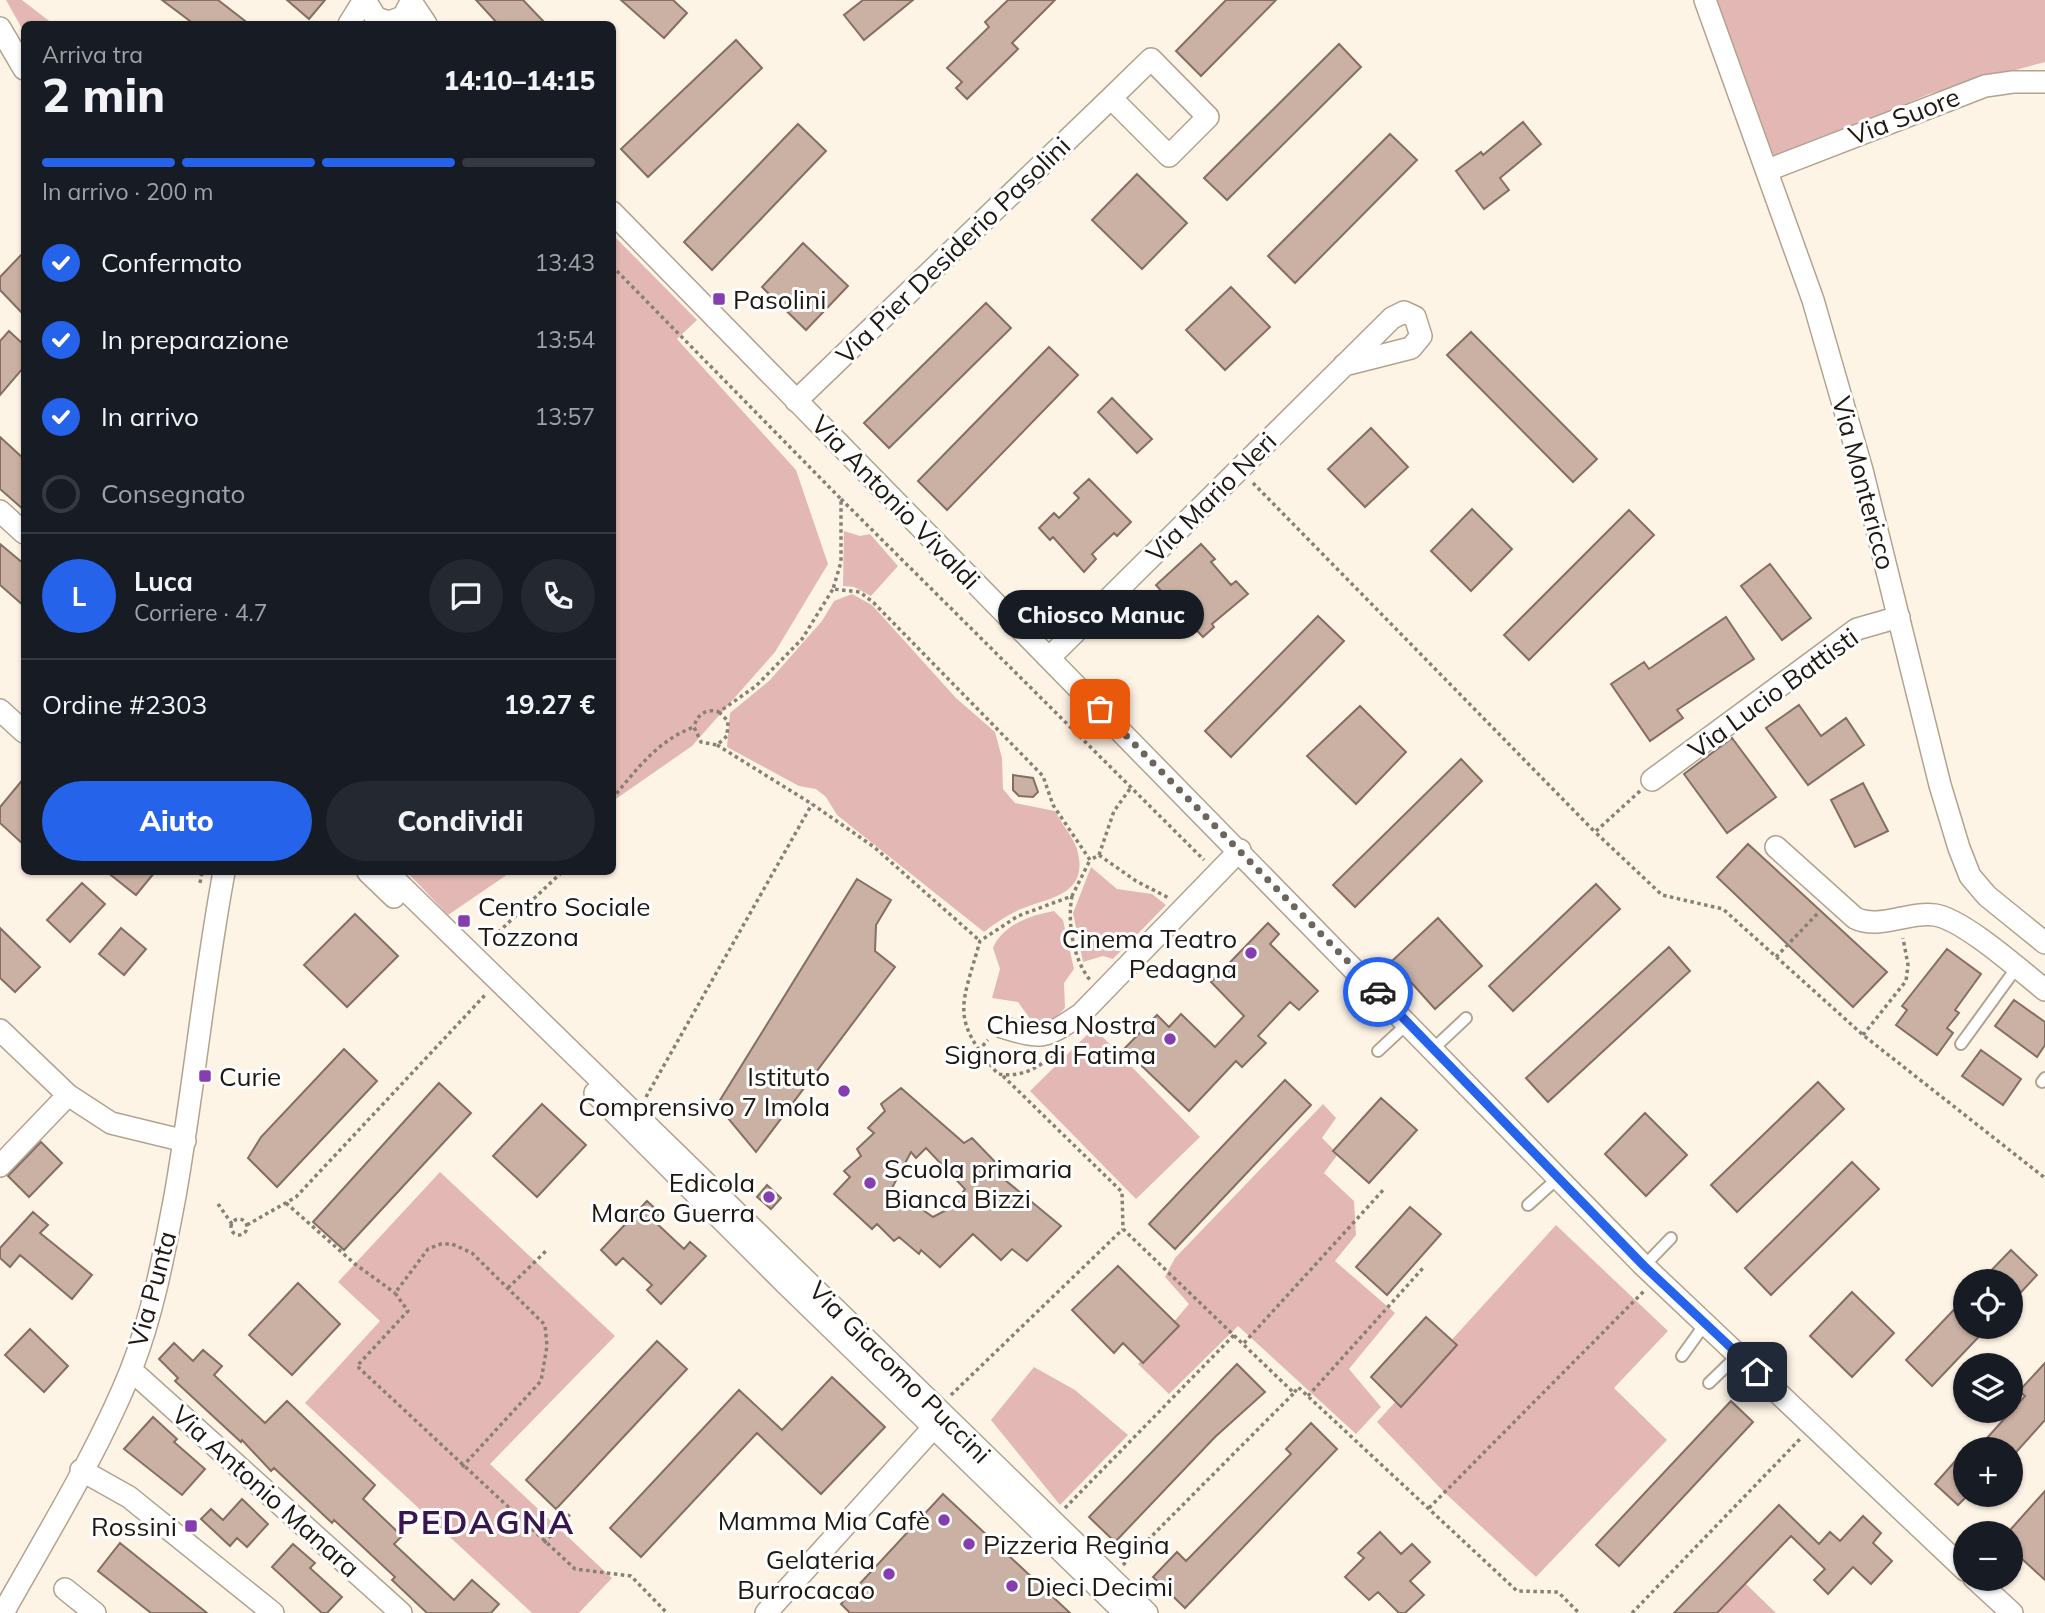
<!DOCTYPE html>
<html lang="it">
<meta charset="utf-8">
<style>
:root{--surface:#171b24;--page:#242831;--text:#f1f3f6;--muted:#9ea1a6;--line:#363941;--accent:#2563eb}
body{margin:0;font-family:Mulish,sans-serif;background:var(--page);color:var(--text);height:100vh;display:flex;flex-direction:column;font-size:26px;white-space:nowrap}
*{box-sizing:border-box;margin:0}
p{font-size:23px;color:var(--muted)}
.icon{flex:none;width:38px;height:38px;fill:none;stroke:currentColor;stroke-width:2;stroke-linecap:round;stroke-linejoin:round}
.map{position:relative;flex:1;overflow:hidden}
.drawer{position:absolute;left:21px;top:21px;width:595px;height:854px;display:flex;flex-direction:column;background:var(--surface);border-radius:10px;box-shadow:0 2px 5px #0004}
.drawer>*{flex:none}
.tools{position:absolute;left:1953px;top:1269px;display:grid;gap:14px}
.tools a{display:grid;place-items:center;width:70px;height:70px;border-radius:50%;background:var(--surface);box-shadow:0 2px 5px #0004;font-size:35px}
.pin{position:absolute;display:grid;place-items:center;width:60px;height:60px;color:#fff;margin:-30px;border-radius:14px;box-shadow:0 4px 10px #0006}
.courier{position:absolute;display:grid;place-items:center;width:70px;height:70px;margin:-35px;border:5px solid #2563eb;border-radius:50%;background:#fff;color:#222;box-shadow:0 2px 9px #0007}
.bubble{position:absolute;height:49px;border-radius:24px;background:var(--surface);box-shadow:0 2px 5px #0004;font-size:23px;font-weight:800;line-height:49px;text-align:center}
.summary em{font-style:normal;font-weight:800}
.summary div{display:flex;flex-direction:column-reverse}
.summary{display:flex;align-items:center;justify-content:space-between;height:119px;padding:0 21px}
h1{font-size:46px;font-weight:800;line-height:52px}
.bar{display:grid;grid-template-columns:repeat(4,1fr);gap:10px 7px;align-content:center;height:84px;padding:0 21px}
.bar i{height:9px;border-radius:5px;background:var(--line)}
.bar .current{background:var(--accent)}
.bar p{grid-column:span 4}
.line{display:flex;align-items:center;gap:18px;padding:0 21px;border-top:2px solid var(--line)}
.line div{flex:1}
.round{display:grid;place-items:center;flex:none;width:74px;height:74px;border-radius:37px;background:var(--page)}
ol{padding:0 21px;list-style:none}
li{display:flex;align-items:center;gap:21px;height:77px}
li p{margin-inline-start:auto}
li .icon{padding:7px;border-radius:50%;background:var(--accent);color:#fff;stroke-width:4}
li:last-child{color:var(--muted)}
li i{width:38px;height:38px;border:4px solid var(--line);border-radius:50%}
.cta{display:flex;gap:14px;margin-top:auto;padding:14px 21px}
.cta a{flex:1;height:80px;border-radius:42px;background:var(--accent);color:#fff;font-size:28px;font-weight:800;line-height:80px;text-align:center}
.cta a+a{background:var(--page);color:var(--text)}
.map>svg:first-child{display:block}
.green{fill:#e3b8b4}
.building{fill:#cab1a4;stroke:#856e62;stroke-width:2;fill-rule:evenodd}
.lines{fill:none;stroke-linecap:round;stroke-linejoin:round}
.lane-casing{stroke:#b3a38e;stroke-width:14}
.street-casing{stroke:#b3a38e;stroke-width:24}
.path{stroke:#888076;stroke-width:3.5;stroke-dasharray:3.5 3.5;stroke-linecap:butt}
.lane{stroke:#fff;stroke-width:10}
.street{stroke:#fff;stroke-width:21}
.done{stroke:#6c655c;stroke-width:7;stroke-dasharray:0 12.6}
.route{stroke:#2563eb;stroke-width:9}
.poi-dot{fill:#853db0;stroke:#fff;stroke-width:2.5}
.labels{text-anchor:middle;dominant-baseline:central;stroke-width:6;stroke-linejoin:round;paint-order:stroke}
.street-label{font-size:26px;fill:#1e1811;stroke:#fff}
.poi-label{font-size:26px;fill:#1e1811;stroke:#fff;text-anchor:end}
.district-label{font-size:33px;font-weight:bold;letter-spacing:2px;fill:#39164d;stroke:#fff}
</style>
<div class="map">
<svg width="2045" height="1613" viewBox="0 0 2045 1613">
<rect width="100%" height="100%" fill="#fef4e6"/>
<path class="green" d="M6 0H22L53 24H24V32Z
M1707 0H2045V62L1929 94 1759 167Z
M612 234 697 320 677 339 796 470 828 564 775 652 692 746 613 801Z
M844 531 860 536 870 534 898 566 871 596 854 587 843 586Z
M852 594 872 605 956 698 995 732 1002 758 1003 789 1015 803 1055 811C1061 823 1073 837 1077 849 1090 895 1050 897 1021 909 1007 915 996 923 984 932L837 815 826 797 816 789 799 786 727 747 730 713 769 681 822 621 834 601Z
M1091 867 1117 889 1152 894 1166 905 1113 959 1103 956 1083 962 1073 913Z
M407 872H511L448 915Z
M1054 911 1063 920 1074 969 1064 983 1065 1008 1051 1022 1033 1023 1018 1002 992 998 1000 969 993 948C1002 925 1031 915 1054 911Z
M1094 1028 1200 1137 1136 1199 1030 1091Z
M1323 1104 1336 1118 1322 1138 1338 1154 1324 1173 1354 1201 1356 1235 1335 1261 1395 1313 1349 1369 1381 1407 1356 1434 1238 1326 1169 1394 1138 1364 1189 1304 1165 1277 1175 1258Z
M440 1172 615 1336 490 1464 612 1578 579 1613H532L305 1403 380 1321 338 1282Z
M1556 1225 1668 1331 1614 1388 1667 1440 1536 1577 1445 1493 1377 1422Z
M1034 1367 1075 1390 1128 1435 1060 1505 991 1420Z
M1745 1583 1776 1613H1716Z"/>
<path class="building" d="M162 0H218L249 24H194Z
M287 0H325L309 19Z
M476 0H523L546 24H498Z
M621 0H673L687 13 664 38Z
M863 0H913L864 40 844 15Z
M1008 0H1055L1012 43 1018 49 967 99 956 88 962 82 947 68 989 27 985 22Z
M1226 0H1276L1201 76 1176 51Z
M736 40 762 68 648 177 621 149Z
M1339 44 1361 67 1227 200 1204 178Z
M1523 122 1541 144 1500 178 1509 190 1484 209 1456 171 1481 152 1483 155Z
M798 124 826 151 712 270 684 242Z
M1390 134 1417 160 1295 283 1268 256Z
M1137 174 1187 223 1142 269 1092 220Z
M803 243 848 286 806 330 762 287Z
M24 252V315L0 290V277Z
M1231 287 1270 327 1225 370 1186 330Z
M986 303 1011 328 889 448 864 423Z
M9 331 24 345V367L0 395V341Z
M1471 332 1597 459 1573 482 1447 355Z
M1049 347 1078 375 947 510 918 481Z
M1112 398 1152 439 1137 453 1098 412Z
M1371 428 1408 467 1365 507 1328 469Z
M0 437 24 459V510L0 489Z
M1089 479 1131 522 1117 536 1114 533 1092 554 1096 559 1084 572 1053 537 1050 540 1039 528 1054 513 1059 518 1079 498 1074 493Z
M1472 509 1512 549 1471 591 1431 551Z
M1629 510 1654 535 1529 660 1504 635Z
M0 544 24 564V606L0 585Z
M1201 544 1215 559 1211 562 1231 585 1236 581 1248 594 1212 624 1214 627 1203 637 1188 621 1193 617 1174 596 1169 600 1156 585Z
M1770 564 1811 618 1782 640 1741 586Z
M1318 616 1344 641 1231 757 1205 731Z
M1726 617 1754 659 1677 710 1683 718 1650 741 1611 684 1644 662 1649 669Z
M1799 705 1821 736 1846 718 1864 745 1808 785 1766 728Z
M1360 706 1406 752 1356 804 1307 756Z
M1732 738 1776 797 1727 833 1684 774Z
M1461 759 1482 781 1355 907 1333 885Z
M1013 775 1033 778 1038 792 1033 797 1019 796 1013 790Z
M24 778V845L0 823V807Z
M1863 783 1888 831 1855 847 1831 800Z
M1748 844 1887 972 1853 1007 1717 877Z
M107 872H155L136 895Z
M857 879 891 900 876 925 875 951 895 967 756 1152 717 1105Z
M82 883 105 904 70 942 47 920Z
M1596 884 1620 909 1513 1011 1489 986Z
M355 914 398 956 347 1007 304 965Z
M1438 918 1482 966 1435 1009 1392 961Z
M1268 923 1279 934 1270 944 1318 991 1299 1010 1290 1002 1258 1036 1266 1043 1242 1067 1236 1061 1189 1111 1124 1049 1157 1015 1169 1027 1181 1014 1215 1047 1244 1016 1211 982Z
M0 928 40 967 15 992 0 978Z
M121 928 146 949 124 975 99 954Z
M1669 947 1690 971 1548 1102 1526 1078Z
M1947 949 1981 974 1955 1010 1959 1013 1947 1028 1953 1033 1937 1055 1896 1025 1907 1010 1902 1006Z
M2014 1000 2045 1022V1045L2037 1057 1995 1026Z
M344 1049 377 1081 277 1187 248 1158 261 1137Z
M1981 1050 2021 1079 2003 1105 1962 1076Z
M1285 1080 1311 1105 1175 1249 1149 1224Z
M1818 1082 1844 1109 1737 1212 1711 1185Z
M439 1083 471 1113 344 1250 313 1222Z
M901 1088 964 1143 972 1138 1003 1170 999 1175 1061 1226 1027 1261 1012 1249 1001 1260 973 1234 940 1267 921 1250 919 1254 899 1237 894 1241 877 1224 872 1229 834 1194 850 1177 844 1171 861 1156 857 1149 874 1133 868 1128 885 1111 881 1104ZM926 1148 965 1189 952 1207 933 1217 892 1188 911 1152 916 1158Z
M1381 1098 1417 1130 1369 1183 1333 1151Z
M542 1104 586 1145 537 1197 493 1156Z
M1645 1113 1687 1155 1646 1196 1605 1154Z
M41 1142 62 1163 29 1197 8 1176Z
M1852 1162 1879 1189 1771 1295 1745 1268Z
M767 1185 781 1198 771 1209 757 1197Z
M647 1201 660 1213 653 1220 684 1249 690 1242 706 1256 661 1304 647 1290 652 1285 623 1258 616 1265 601 1250Z
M1410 1207 1441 1234 1387 1295 1356 1267Z
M33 1212 48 1225 40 1233 92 1275 72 1299 20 1255 10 1267 0 1258V1248Z
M2011 1250 2037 1275 2011 1303V1281H1981Z
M1118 1266 1179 1326 1143 1363 1123 1343 1114 1353 1072 1310Z
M298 1283 340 1324 292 1375 249 1335Z
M1852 1292 1894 1333 1852 1377 1810 1336Z
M1965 1298V1326H1989L1932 1386 1906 1360Z
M1426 1317 1457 1345 1401 1407 1371 1377Z
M30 1329 68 1366 44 1392 5 1355Z
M657 1341 687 1369 556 1509 526 1480Z
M174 1343 193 1361 203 1350 222 1366 214 1375 265 1423 287 1401 375 1485 363 1499 402 1536 394 1544 454 1600 472 1580 499 1604 491 1613H427L392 1580 395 1577 334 1520 332 1523 274 1468 271 1471 242 1440 241 1442 175 1381 178 1378 159 1359Z
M2045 1363V1420L2011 1458V1448L1977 1449 2025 1396 2019 1391Z
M1237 1364 1265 1392 1215 1437 1115 1542 1089 1517Z
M832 1377 885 1427 821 1494 757 1433 641 1557 610 1528 739 1390 782 1430Z
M1731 1401 1753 1422 1619 1566 1596 1545Z
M153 1417 177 1439 174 1442 205 1469 182 1495 124 1449Z
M1311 1423 1337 1449 1185 1608 1153 1577 1177 1552 1186 1561 1291 1454 1286 1449Z
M1965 1450V1498L1958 1505 1935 1484Z
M2045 1491V1580L2011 1549V1529Z
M943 1494 1070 1613H850L841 1604Z
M242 1499 268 1524 247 1547 237 1538 230 1546 201 1519 211 1509 223 1520Z
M1779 1505 1819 1544 1830 1532 1840 1541 1863 1516 1881 1533 1873 1543 1892 1561 1871 1584 1853 1567 1828 1594 1814 1580 1825 1569 1791 1536 1717 1613H1674Z
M1380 1532 1401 1554 1412 1544 1430 1562 1410 1581 1424 1595 1405 1613H1399L1378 1592 1369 1600 1345 1577 1364 1558 1358 1553Z
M120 1543 207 1613H151L98 1571Z
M293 1544 315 1563 310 1568 342 1597 327 1613H322L272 1567Z"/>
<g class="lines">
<g class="lane-casing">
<path id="lane" d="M1961 1044 2017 967
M1433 1049 1466 1018
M1378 1051 1408 1023
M2042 1082 2045 1078
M1528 1205 1558 1178
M1644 1266 1671 1238
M1682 1356 1705 1324
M1709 1383 1738 1355"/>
</g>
<g class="street-casing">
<path id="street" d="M365 0 376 18 389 22 403 17 412 0
M1705 0 1813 300 1862 470 1940 785 1959 848 1970 876 1987 896 2045 943
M412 3 426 24
M349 24 364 0
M0 28 24 69
M1768 170 1985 86 2013 82H2045
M612 212 1644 1266 1965 1570
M796 401 1111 98 1151 59 1208 117 1169 156 1111 98
M0 511 24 533
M1049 658 1392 318 1404 312 1415 317 1421 336 1411 348 1344 365
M0 710 24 732
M1652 780 1857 629 1899 617
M1776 847 1855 918C1879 930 1909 911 1935 915 1963 919 2021 971 2045 990
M368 872 394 897
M387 872 1147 1613
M1002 1027C1044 1040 1045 1038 1081 1014L1240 850
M0 1030 68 1095
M595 1093 785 1283 1125 1613
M0 1166 68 1095 111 1123 185 1141
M131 1370 401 1613
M81 1470 129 1497 273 1613
M1974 1578 2012 1613
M65 1589 95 1613
M3 1613C46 1536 98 1452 131 1370 153 1314 164 1254 175 1196 194 1088 204 979 224 872
M766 1613 942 1418"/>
</g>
<path class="path" d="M612 266 841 499V562L833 589 860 592 874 603 1043 776 1053 805 1090 860 1099 855 1136 881 1169 898
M1253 483 1595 832
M841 499 1204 860
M719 712 728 721 727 736 717 745 701 742 694 727C697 714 707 708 719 712L756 686 802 639 833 589
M717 745 812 804 874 847 980 941
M1640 791 1595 832 1662 895 1723 909 1863 1035 2045 1178
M612 799C636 770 658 740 694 727
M1099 855 1114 811 1132 786
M200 883 202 872
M1072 896C1067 922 1073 959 1090 980
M488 942 562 872
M1776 957 1819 912
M1863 1035 1906 981 1908 965 1903 938
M1058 1050C1041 1067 1022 1078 998 1074 950 1018 961 1008 980 941L1018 916 1072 896 1090 860
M978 1051 988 1040
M1003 1076 1122 1192 1123 1229 1294 1393 1298 1387 1517 1591 1558 1592 1579 1613
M646 1097 812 804
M286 1203 355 1264 395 1293
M218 1204 232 1224
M231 1227a8 8 0 1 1 16 0a8 8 0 1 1-16 0Z
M247 1225 296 1197 486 994
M508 1288 548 1249
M1244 1343 1385 1188
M951 1395 1123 1229
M1308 1396 1423 1268
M462 1467 541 1381 547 1346 545 1325 472 1253 452 1244H441L428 1249 395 1293 408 1311 357 1366 575 1569 631 1576 667 1613
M1065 1508 1234 1335
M1429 1508 1644 1291
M544 1543 570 1514
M1123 1565 1294 1393
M1632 1613 1801 1438"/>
<use href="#lane" class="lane"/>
<use href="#street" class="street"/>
</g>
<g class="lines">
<path class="done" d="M1100 709 1378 992"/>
<path class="route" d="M1378 992 1644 1266 1757 1372"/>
</g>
<g class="poi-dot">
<rect x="712" y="292" width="14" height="14" rx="3.5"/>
<rect x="457" y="914" width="14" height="14" rx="3.5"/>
<circle cx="1251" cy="953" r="7"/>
<circle cx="1170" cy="1039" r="7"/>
<rect x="198" y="1069" width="14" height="14" rx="3.5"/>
<circle cx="844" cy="1091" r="7"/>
<circle cx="870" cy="1183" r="7"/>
<circle cx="769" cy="1197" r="7"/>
<circle cx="944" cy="1520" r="7"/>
<rect x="184" y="1519" width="14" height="14" rx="3.5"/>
<circle cx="969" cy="1544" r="7"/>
<circle cx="889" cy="1574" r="7"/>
<circle cx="1012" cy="1586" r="7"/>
</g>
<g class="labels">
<g class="street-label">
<text transform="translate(1904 116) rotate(-21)">Via Suore</text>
<text transform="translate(953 250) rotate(-44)">Via Pier Desiderio Pasolini</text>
<text transform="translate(1864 483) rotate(75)">Via Montericco</text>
<text transform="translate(1211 497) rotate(-45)">Via Mario Neri</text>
<text transform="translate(896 502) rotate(46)">Via Antonio Vivaldi</text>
<text transform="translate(1773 693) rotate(-36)">Via Lucio Battisti</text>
<text transform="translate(152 1289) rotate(-75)">Via Punta</text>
<text transform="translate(900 1372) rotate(45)">Via Giacomo Puccini</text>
<text transform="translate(266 1491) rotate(42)">Via Antonio Manara</text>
</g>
<g class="poi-label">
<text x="733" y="299" text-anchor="start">Pasolini</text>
<text x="478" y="906" text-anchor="start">Centro Sociale<tspan x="478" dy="30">Tozzona</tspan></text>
<text x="1237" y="938">Cinema Teatro<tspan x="1237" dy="30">Pedagna</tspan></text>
<text x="1156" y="1024">Chiesa Nostra<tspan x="1156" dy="30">Signora di Fatima</tspan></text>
<text x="219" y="1076" text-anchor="start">Curie</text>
<text x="830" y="1076">Istituto<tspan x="830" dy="30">Comprensivo 7 Imola</tspan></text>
<text x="884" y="1168" text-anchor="start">Scuola primaria<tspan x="884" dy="30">Bianca Bizzi</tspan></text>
<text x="755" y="1182">Edicola<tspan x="755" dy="30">Marco Guerra</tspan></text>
<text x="930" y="1520">Mamma Mia Cafè</text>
<text x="177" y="1526">Rossini</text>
<text x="983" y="1544" text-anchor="start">Pizzeria Regina</text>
<text x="875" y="1559">Gelateria<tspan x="875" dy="30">Burrocacao</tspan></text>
<text x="1026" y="1586" text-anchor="start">Dieci Decimi</text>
</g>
<g class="district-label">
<text x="486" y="1521">PEDAGNA</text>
</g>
</g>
</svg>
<div class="tools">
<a><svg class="icon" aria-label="locate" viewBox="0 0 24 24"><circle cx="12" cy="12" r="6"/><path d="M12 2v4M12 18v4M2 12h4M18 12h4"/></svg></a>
<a><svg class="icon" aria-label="layers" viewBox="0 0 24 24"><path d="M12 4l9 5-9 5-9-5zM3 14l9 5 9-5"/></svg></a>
<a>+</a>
<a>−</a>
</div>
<div class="pin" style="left:1100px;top:709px;background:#ea580c"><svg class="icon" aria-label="bag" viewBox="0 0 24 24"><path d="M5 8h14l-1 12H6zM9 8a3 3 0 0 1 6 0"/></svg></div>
<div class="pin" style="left:1757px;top:1372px;background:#1f2937"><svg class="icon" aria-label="home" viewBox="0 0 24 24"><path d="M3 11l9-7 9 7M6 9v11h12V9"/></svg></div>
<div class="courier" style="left:1378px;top:992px"><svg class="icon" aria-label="car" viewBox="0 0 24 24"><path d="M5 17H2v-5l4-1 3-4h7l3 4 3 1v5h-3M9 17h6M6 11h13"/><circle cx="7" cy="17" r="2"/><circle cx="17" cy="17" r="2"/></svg></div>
<div class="bubble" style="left:998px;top:590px;width:206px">Chiosco Manuc</div>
<section class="drawer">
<div class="summary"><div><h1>2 min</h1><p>Arriva tra</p></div><em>14:10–14:15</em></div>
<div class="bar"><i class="current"></i><i class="current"></i><i class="current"></i><i></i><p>In arrivo · 200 m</p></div>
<ol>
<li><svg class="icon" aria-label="check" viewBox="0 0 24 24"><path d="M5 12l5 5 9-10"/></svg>Confermato<p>13:43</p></li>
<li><svg class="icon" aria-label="check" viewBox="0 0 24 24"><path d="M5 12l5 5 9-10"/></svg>In preparazione<p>13:54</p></li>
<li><svg class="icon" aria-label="check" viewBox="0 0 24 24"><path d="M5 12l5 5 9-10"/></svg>In arrivo<p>13:57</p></li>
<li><i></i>Consegnato</li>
</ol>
<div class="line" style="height:126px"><b class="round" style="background:var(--accent);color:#fff">L</b><div><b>Luca</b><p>Corriere · 4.7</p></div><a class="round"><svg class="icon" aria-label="chat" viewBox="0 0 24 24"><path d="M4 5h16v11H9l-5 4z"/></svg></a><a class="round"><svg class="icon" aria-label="phone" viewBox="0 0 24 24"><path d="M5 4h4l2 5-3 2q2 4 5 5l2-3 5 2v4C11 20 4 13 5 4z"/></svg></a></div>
<div class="line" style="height:91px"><div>Ordine #2303</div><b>19.27 €</b></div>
<div class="cta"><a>Aiuto</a><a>Condividi</a></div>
</section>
</div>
